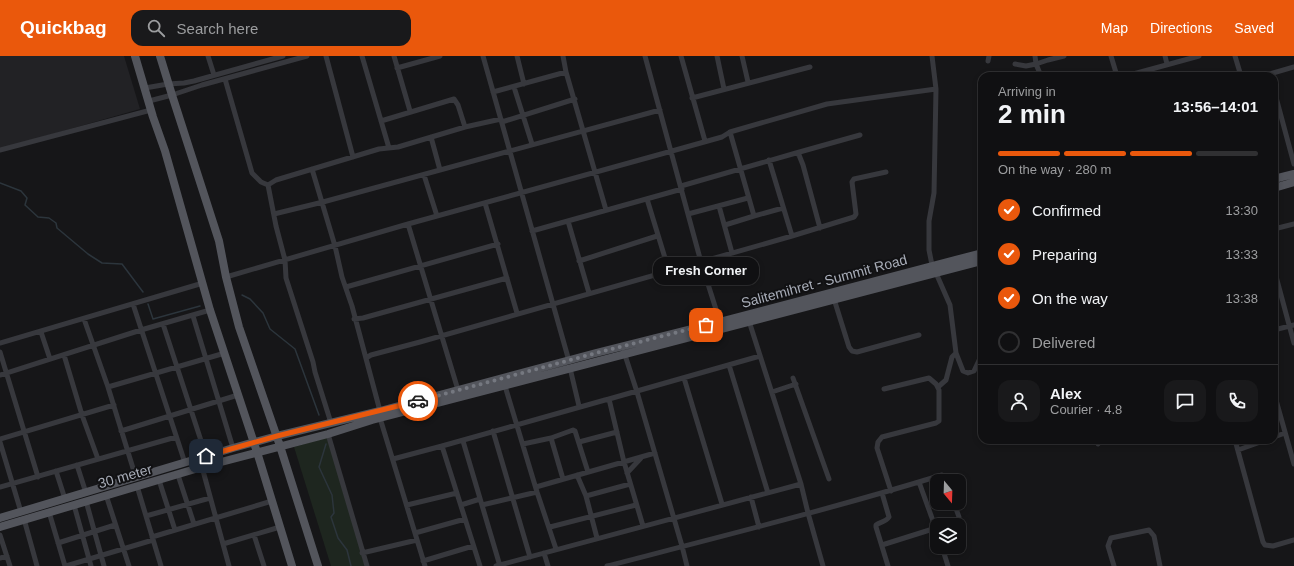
<!DOCTYPE html>
<meta charset="utf-8">
<style>
:root{--surface:#101012;--page:#19191b;--text:#f1f3f6;--muted:#9c9d9f;--line:#303032;--accent:#ea580c}
body{margin:0;font-family:Helvetica,sans-serif;background:var(--page);color:var(--text);height:100vh;display:flex;flex-direction:column;font-size:15px;white-space:nowrap}
*{box-sizing:border-box;margin:0}
p{font-size:13px;color:var(--muted)}
.icon{flex:none;width:22px;height:22px;fill:none;stroke:currentColor;stroke-width:2;stroke-linecap:round;stroke-linejoin:round}
.map{position:relative;flex:1;overflow:hidden}
.side{position:absolute;left:978px;top:16px;width:300px;height:372px;display:flex;flex-direction:column;background:var(--surface);border-radius:12px;box-shadow:0 2px 6px #0003,0 0 0 1px var(--line)}
.side>*{flex:none}
.needle{width:26px;rotate:161deg}
.fabs{position:absolute;left:930px;top:418px;display:grid;gap:8px}
.fabs a{display:grid;place-items:center;width:36px;height:36px;border-radius:8px;background:var(--surface);box-shadow:0 2px 6px #0003,0 0 0 1px var(--line);font-size:20px}
.pin{position:absolute;display:grid;place-items:center;width:34px;height:34px;color:#fff;margin:-17px;border-radius:8px;box-shadow:0 2px 6px #0006}
.courier{position:absolute;display:grid;place-items:center;width:40px;height:40px;margin:-20px;border:3px solid #ea580c;border-radius:50%;background:#fff;color:#222;box-shadow:0 1px 5px #0007}
.bubble{position:absolute;height:28px;border-radius:12px;background:var(--surface);box-shadow:0 2px 6px #0003,0 0 0 1px var(--line);font-size:13px;font-weight:700;line-height:28px;text-align:center}
.summary em{font-style:normal;font-weight:700}
.summary div{display:flex;flex-direction:column-reverse}
.summary{display:flex;align-items:center;justify-content:space-between;height:68px;padding:0 20px}
h1{font-size:26px;font-weight:700;line-height:30px}
.bar{display:grid;grid-template-columns:repeat(4,1fr);gap:6px 4px;align-content:center;height:48px;padding:0 20px}
.bar i{height:5px;border-radius:3px;background:var(--line)}
.bar .on{background:var(--accent)}
.bar p{grid-column:span 4}
.line{display:flex;align-items:center;gap:10px;padding:0 20px;border-top:1px solid var(--line)}
.line div{flex:1}
.round{display:grid;place-items:center;flex:none;width:42px;height:42px;border-radius:12px;background:var(--page)}
ol{padding:0 20px;list-style:none}
li{display:flex;align-items:center;gap:12px;height:44px}
li p{margin-inline-start:auto}
li .icon{padding:4px;border-radius:50%;background:var(--accent);color:#fff;stroke-width:4}
li:last-child{color:var(--muted)}
li i{width:22px;height:22px;border:2px solid var(--line);border-radius:50%}
header{display:flex;align-items:center;gap:24px;box-sizing:border-box;height:56px;padding:0 20px;background:var(--accent);color:#fff}
header strong{font-size:19px}
nav{display:flex;gap:22px;margin-inline-start:auto;font-size:14px}
.search{width:280px;height:36px;background:var(--page);display:flex;align-items:center;gap:10px;box-sizing:border-box;padding:0 14px;border-radius:12px;color:var(--muted);font-size:15px}
.map>svg:first-child{display:block}
.built{fill:#222225}
.green{fill:#1e261f}
.lines{fill:none;stroke-linecap:round;stroke-linejoin:round}
.stream{stroke:#2c353c;stroke-width:1.5}
.minor{stroke:#37383d;stroke-width:5}
.primary{stroke:#53555c;stroke-width:8}
.done{stroke:#757880;stroke-width:4;stroke-dasharray:0 7.2}
.route{stroke:#ea580c;stroke-width:5}
.labels{text-anchor:middle;dominant-baseline:central;stroke-width:4;stroke-linejoin:round;paint-order:stroke}
.street-label{font-size:14px;fill:#a8adb8;stroke:#111113}
</style>
<header>
<strong>Quickbag</strong>
<div class="search"><svg class="icon" aria-label="search" viewBox="0 0 24 24"><circle cx="10" cy="10" r="6"/><path d="M15 15l6 6"/></svg>Search here</div>
<nav><a>Map</a><a>Directions</a><a>Saved</a></nav>
</header>
<div class="map">
<svg width="1294" height="510" viewBox="0 0 1294 510">
<rect width="100%" height="100%" fill="#161618"/>
<path class="built" d="M0 0H124L140 53 0 93Z"/>
<path class="green" d="M328 381 365 510H331L294 391Z"/>
<g class="lines">
<path class="stream" d="M0 127 21 135 27 142 25 149 38 161 49 162 56 167 57 172 88 198 102 207 122 208 143 236
M242 239 250 243 263 257 270 273 295 293 319 359
M148 248 153 263 200 250
M326 388 319 411 332 439 334 457 331 461 338 482 347 494 351 510"/>
<path class="minor" d="M208 0 214 19
M326 0 353 101
M362 0 389 92
M394 0 410 55
M483 0 569 305
M517 0 524 28
M563 0 566 16 606 154
M645 0 701 206 720 266
M681 0 705 85
M717 0 724 33
M742 0 748 26
M1111 0 1117 20
M1165 0 1167 8
M1235 0 1241 20
M988 5 989 0
M1015 8 1026 10 1036 8 1035 0
M397 12 440 0
M1041 20 1036 8 1048 4 1064 0
M1126 20 1199 0
M1263 20 1294 11
M225 23 252 117 261 126 268 129
M514 31 532 88
M145 32 168 28 184 27 194 25 283 0
M1274 34 1294 108
M493 36 566 16
M692 42 810 11
M149 45 172 39 202 29 307 0
M381 65 454 43 458 49 465 71
M502 66 575 43
M730 76 827 48 936 33
M431 81 440 114
M0 94 151 54
M796 97 860 79
M769 104 792 180
M312 113 335 190 342 221 352 250 380 355
M424 119 437 160
M268 129 276 170 285 204 286 222 313 306 315 316 331 367
M268 129 276 124 379 93 398 91 465 71 501 63
M681 130 796 97 799 99 803 109 820 172
M647 143 669 215
M485 147 517 257
M719 150 732 197
M274 158 323 146 660 54
M688 158 748 142
M1274 163 1277 172
M568 165 589 237
M408 168 458 334
M725 169 754 160
M1274 173 1294 168
M532 175 682 133
M579 205 657 180
M932 209 929 194V165L934 137 936 33 932 0
M1274 213 1294 287
M936 217 950 249 956 297 963 315 968 317 974 315 982 298
M226 221 408 168 672 95 722 81 730 76 754 160 783 152
M346 231 498 188
M834 243 849 291 852 295 857 296 919 279
M133 248 185 407
M193 260 233 392
M84 263 108 331 136 422
M354 263 363 262 507 222
M749 265 801 428 808 457 823 510
M163 268 206 400
M1274 274 1294 269
M41 276 50 303
M0 287 203 227
M0 296 38 421
M624 296 637 336 682 490 687 510
M64 299 82 359 98 403
M366 302 371 299 420 286 792 180 854 161 856 158 852 126 854 123 886 116
M729 309 768 437
M570 312 579 350
M0 319 141 274 210 254
M684 322 722 448
M793 322 829 423
M505 330 537 436 556 493
M108 331 225 297
M938 331 946 324 952 301 956 297
M884 333 929 322 936 328 939 334V365L936 367 882 381 878 386 877 392 891 435
M772 336 796 328
M1274 337 1294 408
M609 343 760 300
M380 362 425 510
M121 375 238 339
M493 375 530 501
M328 378 367 510
M1274 381 1285 377
M551 382 563 423
M0 383 114 349
M1097 384 1098 388
M1235 384 1263 486 1265 489 1273 490 1294 484
M463 385 500 510
M0 386 21 456
M579 386 617 376
M523 388 551 382 573 374 575 375 588 416
M1238 394 1266 384
M393 403 442 390
M77 409 86 437
M202 411 229 510
M56 415 65 443
M627 417 641 402
M178 419 194 468
M577 419 586 440 630 428
M159 424 175 474
M919 426 937 476
M137 430 161 510
M0 431 176 381
M536 431 655 397
M882 437 889 461C886 466 880 466 876 469V471L888 510
M106 439 129 510
M586 440 597 482
M751 441 759 471
M86 445 104 510
M954 447 959 461
M74 449 91 510
M407 449 457 437
M461 449 480 443
M482 449 537 436
M49 456 65 510
M146 460 210 442
M24 463 37 510
M550 471 636 449
M415 477 465 463
M0 479 10 510
M254 479 264 510
M152 481 272 445
M58 487 115 469
M223 488 280 471
M882 489 936 472
M942 491 948 510
M362 497 417 484
M544 497 548 510
M0 502 7 500
M423 505 473 490
M66 510 153 484
M480 510 442 390 605 344 609 343 624 406 643 470
M496 510 801 428
M607 510C719 481 831 453 942 419L945 420 947 425
M1114 510 1108 490 1111 482 1149 474 1154 480 1160 510"/>
<path class="primary" d="M135 0 153 61 165 95 210 254 257 396 292 510
M160 0 172 39 219 185 226 221 239 271 280 390 318 510
M1274 123 1294 118
M1274 132 1294 126
M0 462 233 392 277 380 380 355 596 297 720 266 982 197
M0 471 202 411 328 378 372 364 982 205"/>
</g>
<g class="lines">
<path class="done" d="M418 345 596 297 706 269"/>
<path class="route" d="M206 400 277 380 418 345"/>
</g>
<g class="labels">
<g class="street-label">
<text transform="translate(824 225) rotate(-15)">Salitemihret - Summit Road</text>
<text transform="translate(125 420) rotate(-16)">30 meter</text>
</g>
</g>
</svg>
<div class="fabs">
<a><svg class="needle" viewBox="-14 -14 28 28"><path d="M0-13l5 13h-10z" fill="#e53935"/><path d="M0 13l5-13h-10z" fill="#9c9d9f"/></svg></a>
<a><svg class="icon" aria-label="layers" viewBox="0 0 24 24"><path d="M12 4l9 5-9 5-9-5zM3 14l9 5 9-5"/></svg></a>
</div>
<div class="pin" style="left:706px;top:269px;background:#ea580c"><svg class="icon" aria-label="bag" viewBox="0 0 24 24"><path d="M5 8h14l-1 12H6zM9 8a3 3 0 0 1 6 0"/></svg></div>
<div class="pin" style="left:206px;top:400px;background:#1f2937"><svg class="icon" aria-label="home" viewBox="0 0 24 24"><path d="M3 11l9-7 9 7M6 9v11h12V9"/></svg></div>
<div class="courier" style="left:418px;top:345px"><svg class="icon" aria-label="car" viewBox="0 0 24 24"><path d="M5 17H2v-5l4-1 3-4h7l3 4 3 1v5h-3M9 17h6M6 11h13"/><circle cx="7" cy="17" r="2"/><circle cx="17" cy="17" r="2"/></svg></div>
<div class="bubble" style="left:653px;top:201px;width:106px">Fresh Corner</div>
<section class="side">
<div class="summary"><div><h1>2 min</h1><p>Arriving in</p></div><em>13:56–14:01</em></div>
<div class="bar"><i class="on"></i><i class="on"></i><i class="on"></i><i></i><p>On the way · 280 m</p></div>
<ol>
<li><svg class="icon" aria-label="check" viewBox="0 0 24 24"><path d="M5 12l5 5 9-10"/></svg>Confirmed<p>13:30</p></li>
<li><svg class="icon" aria-label="check" viewBox="0 0 24 24"><path d="M5 12l5 5 9-10"/></svg>Preparing<p>13:33</p></li>
<li><svg class="icon" aria-label="check" viewBox="0 0 24 24"><path d="M5 12l5 5 9-10"/></svg>On the way<p>13:38</p></li>
<li><i></i>Delivered</li>
</ol>
<div class="line" style="height:72px"><a class="round"><svg class="icon" aria-label="person" viewBox="0 0 24 24"><circle cx="12" cy="8" r="4"/><path d="M4 21q1-7 8-7t8 7"/></svg></a><div><b>Alex</b><p>Courier · 4.8</p></div><a class="round"><svg class="icon" aria-label="chat" viewBox="0 0 24 24"><path d="M4 5h16v11H9l-5 4z"/></svg></a><a class="round"><svg class="icon" aria-label="phone" viewBox="0 0 24 24"><path d="M5 4h4l2 5-3 2q2 4 5 5l2-3 5 2v4C11 20 4 13 5 4z"/></svg></a></div>
</section>
</div>
